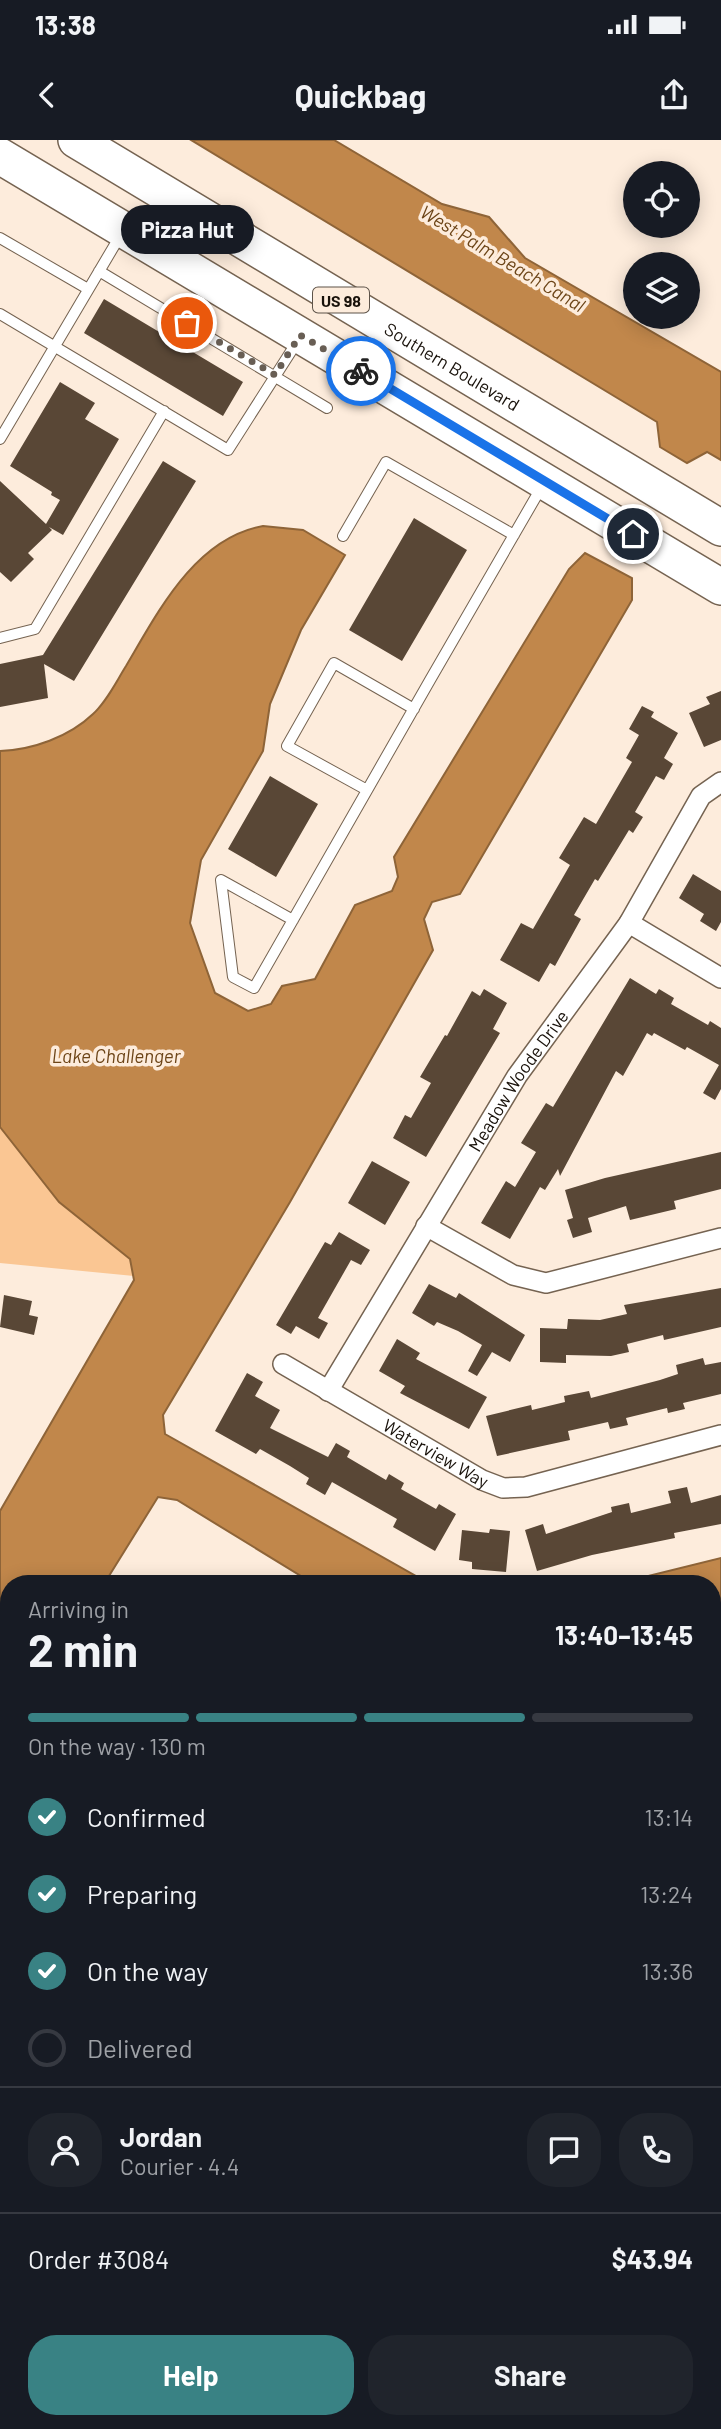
<!DOCTYPE html>
<meta charset="utf-8">
<style>
:root{--surface:#171b24;--page:#20242c;--text:#f1f3f6;--muted:#9ea1a6;--line:#363941;--accent:#398284}
body{margin:0;font-family:Barlow,sans-serif;background:var(--page);color:var(--text);height:100vh;display:flex;flex-direction:column;font-size:26px;white-space:nowrap}
*{box-sizing:border-box;margin:0}
p{font-size:23px;color:var(--muted)}
.icon{flex:none;width:38px;height:38px;fill:none;stroke:currentColor;stroke-width:2;stroke-linecap:round;stroke-linejoin:round}
.map{position:relative;flex:1;overflow:hidden}
.details{position:absolute;left:0px;top:1435px;width:721px;height:854px;display:flex;flex-direction:column;background:var(--surface);border-radius:28px 28px 0 0;box-shadow:0 4px 18px #0003}
.details>*{flex:none}
.tools{position:absolute;left:623px;top:21px;display:grid;gap:14px}
.tools a{display:grid;place-items:center;width:77px;height:77px;border-radius:50%;background:var(--surface);box-shadow:0 4px 18px #0003;font-size:35px}
.pin{position:absolute;display:grid;place-items:center;width:60px;height:60px;color:#fff;margin:-30px;border:4px solid #fff;border-radius:50%;box-shadow:0 2px 7px #0007}
.courier{position:absolute;display:grid;place-items:center;width:70px;height:70px;margin:-35px;border:5px solid #1a73e8;border-radius:50%;background:#fff;color:#222;box-shadow:0 2px 9px #0007}
.bubble{position:absolute;height:49px;border-radius:24px;background:var(--surface);box-shadow:0 4px 18px #0003;font-size:23px;font-weight:700;line-height:49px;text-align:center}
.summary em{font-style:normal;font-weight:700}
.summary div{display:flex;flex-direction:column-reverse}
.summary{display:flex;align-items:center;justify-content:space-between;height:119px;padding:0 28px}
h1{font-size:46px;font-weight:700;line-height:52px}
.bar{display:grid;grid-template-columns:repeat(4,1fr);gap:10px 7px;align-content:center;height:84px;padding:0 28px}
.bar i{height:9px;border-radius:5px;background:var(--line)}
.bar .current{background:var(--accent)}
.bar p{grid-column:span 4}
.line{display:flex;align-items:center;gap:18px;padding:0 28px;border-top:2px solid var(--line)}
.line div{flex:1}
.round{display:grid;place-items:center;flex:none;width:74px;height:74px;border-radius:28px;background:var(--page)}
ol{padding:0 28px;list-style:none}
li{display:flex;align-items:center;gap:21px;height:77px}
li p{margin-inline-start:auto}
li .icon{padding:7px;border-radius:50%;background:var(--accent);color:#fff;stroke-width:4}
li:last-child{color:var(--muted)}
li i{width:38px;height:38px;border:4px solid var(--line);border-radius:50%}
.action{display:flex;gap:14px;margin-top:auto;padding:14px 28px}
.action a{flex:1;height:80px;border-radius:28px;background:var(--accent);color:#fff;font-size:28px;font-weight:700;line-height:80px;text-align:center}
.action a+a{background:var(--page);color:var(--text)}
.status{display:flex;justify-content:space-between;align-items:center;height:49px;padding:0 35px;background:var(--surface);direction:ltr}
.status svg{height:19px;fill:currentColor}
header{display:flex;justify-content:space-between;align-items:center;height:91px;padding:0 28px;background:var(--surface);font-size:32px;font-weight:700}
.map>svg:first-child{display:block}
.green{fill:#fac693}
.water{fill:#c1874b;stroke:#8e6438;stroke-width:2}
.building{fill:#594736}
.lines{fill:none;stroke-linecap:round;stroke-linejoin:round}
.lane-casing{stroke:#756351;stroke-width:12}
.street-casing{stroke:#756351;stroke-width:22}
.highway-casing{stroke:#756351;stroke-width:38}
.lane{stroke:#fff;stroke-width:10}
.street{stroke:#fff;stroke-width:19}
.highway{stroke:#fff;stroke-width:35}
.done{stroke:#685e54;stroke-width:7;stroke-dasharray:0 12.6}
.route{stroke:#1a73e8;stroke-width:9}
.labels{text-anchor:middle;dominant-baseline:central;stroke-width:7;stroke-linejoin:round;paint-order:stroke}
.shield{fill:#fdecdc;stroke:#5d5349;stroke-width:2}
.shield-label{font-size:16px;font-weight:bold;fill:#18110a}
.street-label{font-size:18px;fill:#18110a;stroke:#fdecdc}
.water-label{font-size:19px;font-style:italic;fill:#6d4518;stroke:#fdecdc}
</style>
<div class="status"><b>13:38</b><svg viewBox="0 0 49 12"><path d="M0 12V9h3v3zM5 12V6h3v6zM10 12V3h3v9zM15 12V0h3v12zM26 1h20v11H26zM47 4h2v5h-2z"/></svg></div>
<header><svg class="icon" aria-label="back" viewBox="0 0 24 24"><path d="M15 5l-7 7 7 7"/></svg>Quickbag<svg class="icon" aria-label="share" viewBox="0 0 24 24"><path d="M12 15V3M7 8l5-5 5 5M5 13v7h14v-7"/></svg></header>
<div class="map">
<svg width="721" height="2289" viewBox="0 0 721 2289">
<rect width="100%" height="100%" fill="#fdecdc"/>
<path class="green" d="M0 987 59 1062 130 1119 134 1136 0 1123Z"/>
<path class="water" d="M191 0H334L442 64 489 77 525 118 721 232V320L707 312 687 323 660 307 657 282Z
M263 386 303 390 345 415 301 490 270 564 263 611 201 720 190 783 215 853 248 871 271 864 282 846 315 839 355 765 392 751 398 737 394 717 569 429 585 413 632 438V460L460 754 432 762 424 779 433 810 290 1062 163 1275 165 1294 430 1444H314L177 1360 158 1357 104 1444H9V1607L0 1622V1371L134 1140 130 1119 59 1062 0 987V611C32 610 69 597 93 574 107 561 116 542 126 526 158 472 195 398 263 386Z
M721 1418V1473L712 1475V1444H616Z
M721 2157V2289H245L251 2280H712V2158Z
M0 2262 9 2271V2280H17L24 2289H0Z"/>
<path class="building" d="M104 159 243 242 223 276 84 193Z
M60 242 95 263 85 279 119 299 63 395 49 387 52 390 28 413 34 419 11 442 0 432V341L46 384 60 360 51 355 52 352 10 326Z
M163 321 196 341 74 541 44 524 48 558 0 567V524L43 515Z
M414 378 467 410 402 521 349 490Z
M721 551V600L704 607 689 573 710 564 706 557Z
M642 566 654 572 651 577 678 593 664 618 673 624 664 640 656 636 635 672 643 677 633 693 629 690 598 741 595 739 574 775 581 779 555 826 550 823 539 842 500 820 521 783 533 789 570 725 559 718 584 677 596 684 632 622 626 618 639 595 629 589Z
M270 636 318 664 276 737 228 709Z
M693 734 721 751V782L716 791 700 781 704 774 679 758Z
M630 838 656 854 659 849 674 858 671 864 708 885 710 881 721 888V949L715 960 703 953 719 925 687 907 685 910 654 893 652 896 647 893 623 936 616 931 560 1036 558 1029 545 1050 540 1047 510 1099 481 1083 506 1041 515 1047 536 1012 521 1003 546 963 553 967Z
M484 849 507 863 493 889 500 893 426 1017 393 998 405 975 411 978 431 943 420 937 445 895 447 896 472 851 480 856Z
M721 1012V1049L674 1061 676 1069 630 1080 626 1066 588 1078 592 1092 573 1098 567 1080 573 1078 565 1050 605 1038Z
M372 1021 410 1042 385 1085 348 1063Z
M339 1092 370 1110 361 1125 351 1120 318 1178 328 1183 319 1199 296 1186 291 1194 276 1185 325 1102 331 1105Z
M429 1144 456 1158 459 1153 525 1195 510 1222 492 1212 477 1236 468 1231 482 1205 458 1191 437 1182 434 1186 412 1173Z
M721 1148V1187L664 1200 663 1195 627 1204 629 1212 611 1216 566 1215V1223L540 1222V1188L567 1189 568 1179 600 1180 627 1174 624 1165Z
M4 1155 32 1161 29 1175 38 1177 34 1195 0 1187Z
M397 1199 420 1213 416 1219 487 1257 469 1289 400 1253 405 1246 379 1231Z
M703 1218 705 1225 721 1222V1254L683 1263 685 1269 668 1273 667 1268 626 1278 628 1285 610 1289 608 1282 568 1291 570 1300 497 1316 486 1276 531 1265 532 1270 565 1262 564 1256 589 1251 591 1258 660 1240 678 1234 676 1225Z
M247 1233 263 1242 255 1256 280 1270 270 1288 328 1317 336 1303 350 1311 347 1317 386 1340 389 1334 404 1343 401 1349 436 1369 439 1364 456 1374 435 1411 393 1387 397 1379 332 1342 325 1355 306 1344 309 1338 290 1326 260 1309 256 1314 215 1291Z
M687 1347 691 1363 721 1355V1384L674 1393 675 1398 592 1415 537 1431 525 1390 543 1384 546 1394 612 1372 611 1367 629 1363 631 1373 671 1363 668 1351Z
M490 1389 510 1391 506 1432 472 1429V1422L459 1420 462 1390 489 1393Z"/>
<g class="lines">
<g class="lane-casing">
<path id="lane" d="M0 98 88 149
M99 131 327 268
M0 174 228 310 297 202
M0 299 120 96
M343 396 386 322 514 395
M0 498 35 489 164 271
M367 650 287 606 334 523 414 569
M293 780 221 740 233 837 254 848C350 681 444 514 541 348"/>
</g>
<g class="street-casing">
<g id="street">
<path d="M629 783 721 838"/>
<path d="M426 1086 513 1135 546 1143 721 1098"/>
<path id="s1" d="M283 1224 482 1340 503 1348 526 1347 721 1295"/>
<path id="s2" d="M328 1251 517 936 629 783 701 656 721 642"/>
<path d="M712 1600 721 1598"/>
<path d="M712 1818 721 1815"/>
<path d="M0 1890 9 1875"/>
<path d="M712 2036 721 2034"/>
<path d="M0 2124 9 2129"/>
</g>
</g>
<g class="highway-casing">
<g id="highway">
<path id="s3" d="M76 0 721 388"/>
<path d="M0 16 721 447"/>
</g>
</g>
<use href="#lane" class="lane"/>
<use href="#street" class="street"/>
<use href="#highway" class="highway"/>
</g>
<g class="lines">
<path class="done" d="M187 183 275 235 300 195 361 231"/>
<path class="route" d="M361 231 633 394"/>
</g>
<g class="labels">
<rect class="shield" x="313" y="147.5" width="56" height="25" rx="5"/>
<g class="shield-label">
<text x="341" y="160">US 98</text>
</g>
<g class="street-label">
<text stroke="none"><textPath href="#s3" startOffset="439">Southern Boulevard</textPath></text>
<text stroke="none"><textPath href="#s2" startOffset="364">Meadow Woode Drive</textPath></text>
<text stroke="none"><textPath href="#s1" startOffset="177">Waterview Way</textPath></text>
</g>
<g class="water-label">
<text transform="translate(503 118) rotate(31)">West Palm Beach Canal</text>
<text x="116" y="915">Lake Challenger</text>
</g>
</g>
</svg>
<div class="tools">
<a><svg class="icon" aria-label="locate" viewBox="0 0 24 24"><circle cx="12" cy="12" r="6"/><path d="M12 2v4M12 18v4M2 12h4M18 12h4"/></svg></a>
<a><svg class="icon" aria-label="layers" viewBox="0 0 24 24"><path d="M12 4l9 5-9 5-9-5zM3 14l9 5 9-5"/></svg></a>
</div>
<div class="pin" style="left:187px;top:183px;background:#ea580c"><svg class="icon" aria-label="bag" viewBox="0 0 24 24"><path d="M5 8h14l-1 12H6zM9 8a3 3 0 0 1 6 0"/></svg></div>
<div class="pin" style="left:633px;top:394px;background:#1f2937"><svg class="icon" aria-label="home" viewBox="0 0 24 24"><path d="M3 11l9-7 9 7M6 9v11h12V9"/></svg></div>
<div class="courier" style="left:361px;top:231px"><svg class="icon" aria-label="bike" viewBox="0 0 24 24"><circle cx="6" cy="16" r="4"/><circle cx="18" cy="16" r="4"/><path d="M6 16l4-8h5l3 8M10 8l3 8H6M13 5h3"/></svg></div>
<div class="bubble" style="left:121px;top:65px;width:133px">Pizza Hut</div>
<section class="details">
<div class="summary"><div><h1>2 min</h1><p>Arriving in</p></div><em>13:40–13:45</em></div>
<div class="bar"><i class="current"></i><i class="current"></i><i class="current"></i><i></i><p>On the way · 130 m</p></div>
<ol>
<li><svg class="icon" aria-label="check" viewBox="0 0 24 24"><path d="M5 12l5 5 9-10"/></svg>Confirmed<p>13:14</p></li>
<li><svg class="icon" aria-label="check" viewBox="0 0 24 24"><path d="M5 12l5 5 9-10"/></svg>Preparing<p>13:24</p></li>
<li><svg class="icon" aria-label="check" viewBox="0 0 24 24"><path d="M5 12l5 5 9-10"/></svg>On the way<p>13:36</p></li>
<li><i></i>Delivered</li>
</ol>
<div class="line" style="height:126px"><a class="round"><svg class="icon" aria-label="person" viewBox="0 0 24 24"><circle cx="12" cy="8" r="4"/><path d="M4 21q1-7 8-7t8 7"/></svg></a><div><b>Jordan</b><p>Courier · 4.4</p></div><a class="round"><svg class="icon" aria-label="chat" viewBox="0 0 24 24"><path d="M4 5h16v11H9l-5 4z"/></svg></a><a class="round"><svg class="icon" aria-label="phone" viewBox="0 0 24 24"><path d="M5 4h4l2 5-3 2q2 4 5 5l2-3 5 2v4C11 20 4 13 5 4z"/></svg></a></div>
<div class="line" style="height:91px"><div>Order #3084</div><b>$43.94</b></div>
<div class="action"><a>Help</a><a>Share</a></div>
</section>
</div>
